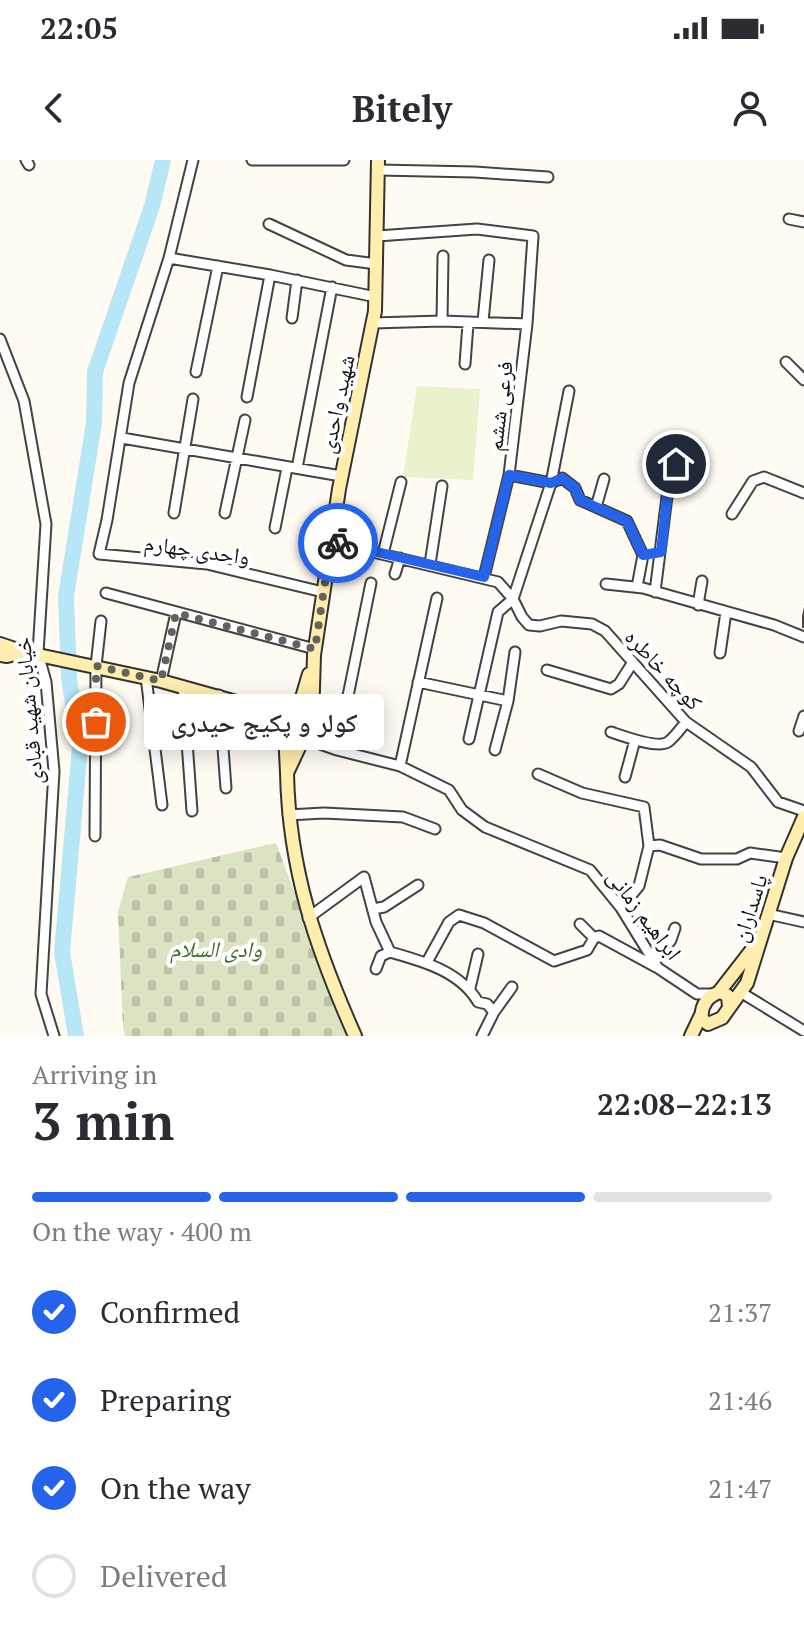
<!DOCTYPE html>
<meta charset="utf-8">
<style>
:root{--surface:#fff;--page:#f7f7f7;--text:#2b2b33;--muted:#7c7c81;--line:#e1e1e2;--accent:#2563eb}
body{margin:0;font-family:"PT Serif","Noto Naskh Arabic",serif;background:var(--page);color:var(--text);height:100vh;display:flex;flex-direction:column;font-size:30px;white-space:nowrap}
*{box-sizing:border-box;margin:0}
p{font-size:26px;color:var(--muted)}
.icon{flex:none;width:44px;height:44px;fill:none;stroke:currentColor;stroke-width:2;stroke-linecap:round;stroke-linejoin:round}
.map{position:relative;height:876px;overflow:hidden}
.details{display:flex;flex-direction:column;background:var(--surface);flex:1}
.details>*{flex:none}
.pin{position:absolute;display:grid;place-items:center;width:68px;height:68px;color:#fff;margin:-34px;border:4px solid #fff;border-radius:50%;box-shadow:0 2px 8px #0007}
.courier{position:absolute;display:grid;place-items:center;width:80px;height:80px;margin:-40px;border:6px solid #2563eb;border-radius:50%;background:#fff;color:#222;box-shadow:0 2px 10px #0007}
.bubble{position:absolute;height:56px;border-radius:8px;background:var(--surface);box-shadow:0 4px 20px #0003;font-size:26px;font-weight:600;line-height:56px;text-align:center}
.summary em{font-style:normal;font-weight:600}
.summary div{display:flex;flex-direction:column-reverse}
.summary{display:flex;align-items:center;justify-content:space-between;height:136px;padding:0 32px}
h1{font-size:52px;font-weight:600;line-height:60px}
.bar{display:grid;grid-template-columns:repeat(4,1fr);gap:12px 8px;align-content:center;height:96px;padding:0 32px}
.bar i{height:10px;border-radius:6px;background:var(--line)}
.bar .selected{background:var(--accent)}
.bar p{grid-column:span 4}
ol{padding:0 32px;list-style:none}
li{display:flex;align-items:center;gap:24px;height:88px}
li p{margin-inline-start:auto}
li .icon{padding:8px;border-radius:50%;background:var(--accent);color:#fff;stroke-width:4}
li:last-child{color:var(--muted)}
li i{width:44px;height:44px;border:4px solid var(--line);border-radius:50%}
.status{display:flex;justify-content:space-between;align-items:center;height:56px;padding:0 40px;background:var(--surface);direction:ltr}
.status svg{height:22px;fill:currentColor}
header{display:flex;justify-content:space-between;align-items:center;height:104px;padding:0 32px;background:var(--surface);font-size:36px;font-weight:600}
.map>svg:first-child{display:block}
.cemetery{fill:url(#cemetery-stones)}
.pitch{fill:#e9f2cd}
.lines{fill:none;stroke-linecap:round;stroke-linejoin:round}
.river{stroke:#b7e6f7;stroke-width:16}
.street-casing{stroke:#434343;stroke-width:13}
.secondary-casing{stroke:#323232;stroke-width:16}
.street{stroke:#fff;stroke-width:9}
.secondary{stroke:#ffeeae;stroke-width:12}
.wall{fill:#4d4541}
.done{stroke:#64625f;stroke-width:8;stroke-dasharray:0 14.4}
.route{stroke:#2563eb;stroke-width:10}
.labels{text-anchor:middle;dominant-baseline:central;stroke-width:8;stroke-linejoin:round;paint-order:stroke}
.street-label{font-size:22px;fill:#101010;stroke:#fff}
.park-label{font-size:22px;font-style:italic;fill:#366a1e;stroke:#fff}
</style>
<div class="status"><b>22:05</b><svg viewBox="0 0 49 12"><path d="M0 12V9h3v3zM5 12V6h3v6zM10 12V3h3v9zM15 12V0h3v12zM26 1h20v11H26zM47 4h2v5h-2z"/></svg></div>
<header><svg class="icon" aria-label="back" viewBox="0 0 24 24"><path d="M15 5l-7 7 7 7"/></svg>Bitely<svg class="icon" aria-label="person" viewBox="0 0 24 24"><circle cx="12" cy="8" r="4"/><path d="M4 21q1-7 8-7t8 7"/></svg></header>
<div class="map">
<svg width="804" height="876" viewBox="0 0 804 876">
<defs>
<pattern id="cemetery-stones" width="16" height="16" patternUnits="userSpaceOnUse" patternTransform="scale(2)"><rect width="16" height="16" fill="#dbe3c3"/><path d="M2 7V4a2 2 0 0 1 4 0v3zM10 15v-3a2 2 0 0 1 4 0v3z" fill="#bbc2a6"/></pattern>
</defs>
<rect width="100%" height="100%" fill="#fffbf3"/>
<path class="cemetery" d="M276 683 348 876H125L123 867 118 752 128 717Z"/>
<path class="pitch" d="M417 226 480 229 473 320 403 317Z"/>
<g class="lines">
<path class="river" d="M76 876 62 792 80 587 69 518 66 436 94 263 95 212 152 46 163 0"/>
<g class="street-casing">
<path id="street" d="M26 0 29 5
M193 0 169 98 129 223 107 360 99 394 207 404 323 432
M252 0H344
M378 10 475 12 548 17
M789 59 804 62
M269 64 346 100 377 104
M377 76 477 69 533 76 527 164 509 315 484 417
M169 98 270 115 376 137
M292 158 297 120
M442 161 443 96
M483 161 489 100
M373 163 442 161 527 164
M0 179 24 241 46 364 38 493 46 522 54 611 41 834 54 876
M786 202 804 220
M465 204 468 164
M196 212 218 106
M247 237 270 115
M122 278 341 316
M297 308 332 127
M509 315 551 323 562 318 575 328 580 340 627 361 643 395 637 427
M596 347 604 319
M174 353 193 239
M225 353 245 260
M732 354 753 321 764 317 804 333
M275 368 287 308
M331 382 498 422 513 439 522 457 529 465 540 466 561 461 592 464 605 471 686 562 751 607 778 642 804 651
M383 394 401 322
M430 404 442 326
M395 414 400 398
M606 424 643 428 774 465 804 477
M655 432 668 329 676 304
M106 433 315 489
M698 445 702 421
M720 493 726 452
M547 510 611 529 619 524 633 502
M146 517 162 645
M161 521 176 453
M418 522 508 541
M183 526 192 651
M219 535 226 628
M799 571 804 556
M611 572C623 576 658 589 668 582 675 577 681 568 686 562
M306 579 337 590 400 606 449 630 462 650 485 667 590 710 621 748 658 808 697 834H714
M469 579 498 452 513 439 551 323 569 231
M337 590 371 423
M495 590 508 541 515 492
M400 606 437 438
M538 614 582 633 644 647 649 686 639 726 621 748
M625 617 635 580
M288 655 324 653 403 657 435 669
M95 676 96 506 101 461
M649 686 660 685 701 699H737L750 693 786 698
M373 749 384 747 418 725
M768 754 804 762
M308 758 364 717 376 762 390 792C422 801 460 811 478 842L487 844 494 852 482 876
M580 764 594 778
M427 802 449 762 459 755 484 763 554 801 587 790 594 778 599 776 656 807
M654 802 671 780 675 768
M376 809 381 796 390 792
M470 828 478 794
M742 833 804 871
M494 852 512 827"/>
</g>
<g class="secondary-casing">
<path id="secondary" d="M0 484 24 492 161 521 240 543
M0 495 7 496 24 492
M298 551 309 514
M284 566a15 15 0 1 1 30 0a15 15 0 1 1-30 0Z
M312 560 314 495 339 329 375 151 378 0
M284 567 240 543 293 552
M285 572 287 613 302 581
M287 613C289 710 316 788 355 876
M719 832 754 787
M729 847 728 836 721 832C708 835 700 846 702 859L708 864 722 858 747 823 786 698 804 657
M691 876 701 855"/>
</g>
<use href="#street" class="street"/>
<use href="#secondary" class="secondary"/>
</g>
<path class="wall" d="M804 447V468H802V456Z"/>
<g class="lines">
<path class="done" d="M96 562V506L161 521 176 453 315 489 331 382 338 383"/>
<path class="route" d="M338 383 484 417 509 315 551 323 562 318 575 328 580 340 627 361 643 395 661 392 668 329 676 304"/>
</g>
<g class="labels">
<g class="street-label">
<text transform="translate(336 244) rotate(-78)">شهید واحدی</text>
<text transform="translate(499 246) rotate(-83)">فرعی ششم</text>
<text transform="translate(197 389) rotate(8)">واحدی چهارم</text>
<text transform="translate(664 509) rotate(47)">كوچه خاطره</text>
<text transform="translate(28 551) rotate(-95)">خیابان شهید قبادی</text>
<text transform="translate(749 748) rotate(-72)">پاسداران</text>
<text transform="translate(645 754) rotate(53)">ابراهیم زمانی</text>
</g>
<g class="park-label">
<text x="216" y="788">وادی السلام</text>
</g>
</g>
</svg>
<div class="pin" style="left:96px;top:562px;background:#ea580c"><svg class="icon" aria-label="bag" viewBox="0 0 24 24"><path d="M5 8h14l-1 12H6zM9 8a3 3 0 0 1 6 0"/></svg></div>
<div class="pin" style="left:676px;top:304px;background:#1f2937"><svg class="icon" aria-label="home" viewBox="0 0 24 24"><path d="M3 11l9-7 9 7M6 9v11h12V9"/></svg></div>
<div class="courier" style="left:338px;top:383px"><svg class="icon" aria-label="bike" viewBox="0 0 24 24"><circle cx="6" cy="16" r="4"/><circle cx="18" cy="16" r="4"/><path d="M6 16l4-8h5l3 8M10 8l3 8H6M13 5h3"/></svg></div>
<div class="bubble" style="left:144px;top:534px;width:240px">کولر و پکیج حیدری</div>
</div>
<section class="details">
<div class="summary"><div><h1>3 min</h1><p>Arriving in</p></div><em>22:08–22:13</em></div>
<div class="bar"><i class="selected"></i><i class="selected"></i><i class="selected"></i><i></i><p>On the way · 400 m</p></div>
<ol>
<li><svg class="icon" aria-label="check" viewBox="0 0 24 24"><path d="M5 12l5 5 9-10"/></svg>Confirmed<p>21:37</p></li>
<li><svg class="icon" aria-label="check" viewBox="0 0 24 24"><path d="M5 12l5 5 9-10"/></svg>Preparing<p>21:46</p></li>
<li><svg class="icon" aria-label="check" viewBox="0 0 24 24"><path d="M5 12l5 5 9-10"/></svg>On the way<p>21:47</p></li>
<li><i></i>Delivered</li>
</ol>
</section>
